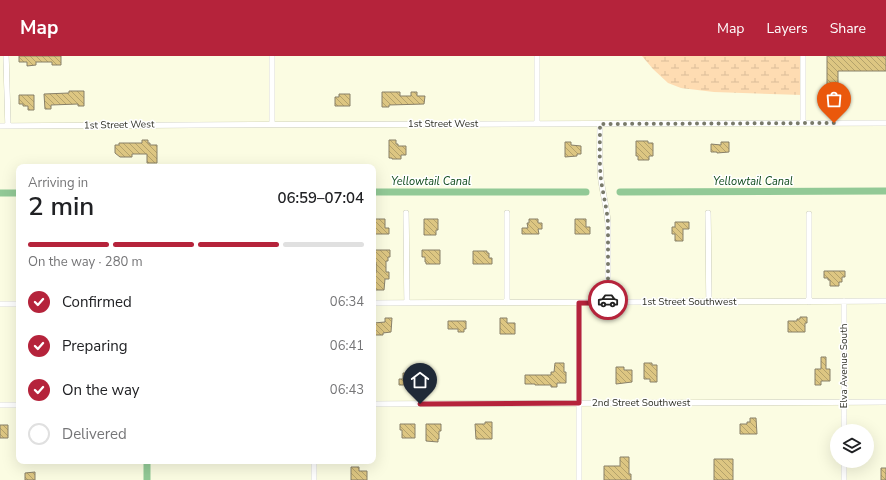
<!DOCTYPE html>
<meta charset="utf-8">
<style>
:root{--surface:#fff;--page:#f6f6f6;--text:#202124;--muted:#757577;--line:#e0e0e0;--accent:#b5233b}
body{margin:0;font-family:"Nunito Sans",sans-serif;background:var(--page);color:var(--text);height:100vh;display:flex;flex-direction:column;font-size:15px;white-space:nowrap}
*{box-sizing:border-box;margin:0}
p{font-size:13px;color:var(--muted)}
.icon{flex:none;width:22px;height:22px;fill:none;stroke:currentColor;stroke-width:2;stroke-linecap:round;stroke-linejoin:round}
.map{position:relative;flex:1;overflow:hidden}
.details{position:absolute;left:16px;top:108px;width:360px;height:300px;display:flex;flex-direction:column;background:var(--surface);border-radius:8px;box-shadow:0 4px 16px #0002}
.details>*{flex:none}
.buttons{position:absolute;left:830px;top:368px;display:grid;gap:8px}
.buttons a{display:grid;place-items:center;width:44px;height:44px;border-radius:50%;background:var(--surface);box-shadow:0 4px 16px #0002;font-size:20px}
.pin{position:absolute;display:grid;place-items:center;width:34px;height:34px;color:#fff;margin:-41px -17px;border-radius:50% 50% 50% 0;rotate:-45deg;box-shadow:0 0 4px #0007}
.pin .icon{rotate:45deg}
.courier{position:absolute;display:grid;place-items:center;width:40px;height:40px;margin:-20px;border:3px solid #b5233b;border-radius:50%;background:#fff;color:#222;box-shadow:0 1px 5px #0007}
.head em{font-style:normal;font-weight:600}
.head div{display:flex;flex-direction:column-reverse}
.head{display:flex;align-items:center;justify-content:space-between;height:68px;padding:0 12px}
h1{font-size:26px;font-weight:600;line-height:30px}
.bar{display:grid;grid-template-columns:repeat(4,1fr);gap:6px 4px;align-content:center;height:48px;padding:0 12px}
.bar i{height:5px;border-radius:3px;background:var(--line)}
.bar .selected{background:var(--accent)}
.bar p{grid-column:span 4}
ol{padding:0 12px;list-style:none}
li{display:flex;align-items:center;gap:12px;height:44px}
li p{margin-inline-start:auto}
li .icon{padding:4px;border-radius:50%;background:var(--accent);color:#fff;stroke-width:4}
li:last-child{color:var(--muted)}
li i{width:22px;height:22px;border:2px solid var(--line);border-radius:50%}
header{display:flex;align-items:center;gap:24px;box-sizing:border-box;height:56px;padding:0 20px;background:var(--accent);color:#fff}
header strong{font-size:19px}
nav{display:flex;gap:22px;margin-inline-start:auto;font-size:14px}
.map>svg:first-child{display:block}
.wetland{fill:url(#wetland-marsh)}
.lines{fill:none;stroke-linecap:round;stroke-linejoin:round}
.canal{stroke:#92c996;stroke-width:7}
.building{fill:url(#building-back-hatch);stroke:#888069}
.street-casing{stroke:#b4b69c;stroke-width:6}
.street{stroke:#fff;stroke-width:5.5}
.done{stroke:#797a6a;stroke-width:4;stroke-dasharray:0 7.2}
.route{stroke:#b5233b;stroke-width:5}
.labels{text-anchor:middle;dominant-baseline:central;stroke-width:3;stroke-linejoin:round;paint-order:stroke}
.street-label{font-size:10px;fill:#33342a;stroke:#fff}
.water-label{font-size:11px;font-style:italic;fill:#0f4a1a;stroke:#fff}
</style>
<header>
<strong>Map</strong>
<nav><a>Map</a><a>Layers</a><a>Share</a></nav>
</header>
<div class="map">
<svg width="886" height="424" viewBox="0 0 886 424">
<defs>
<pattern id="wetland-marsh" width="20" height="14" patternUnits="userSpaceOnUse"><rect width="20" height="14" fill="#fedcb2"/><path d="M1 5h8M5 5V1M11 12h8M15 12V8" fill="none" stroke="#dabd99"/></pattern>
<pattern id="building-back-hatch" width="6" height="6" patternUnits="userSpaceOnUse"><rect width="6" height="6" fill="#ddc682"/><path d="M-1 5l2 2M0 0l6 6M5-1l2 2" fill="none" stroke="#b4a26b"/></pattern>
</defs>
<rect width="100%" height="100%" fill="#fbfce2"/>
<path class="wetland" d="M642 0H802V39L714 36 681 32 668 27 653 13Z"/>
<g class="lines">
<path class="canal" d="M373 136H586
M620 136 886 135
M0 137H19
M147 405V424"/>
</g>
<path class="building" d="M19 0H61V9H52V6H36V9L27 10V6H19Z
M827 0H886V15H838V38H827Z
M69 35H84V50H78V48L51 49V53H45L44 38 69 37Z
M382 36H400V40H411V36H417V40H425L424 48 389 49V51H382Z
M339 38H350V50H335V41H339Z
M19 39H34V54H28V50H23V48H19Z
M142 84H148V87H150V89H157V107H147V98H132V101H120L115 97V89H119V87H142Z
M389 84H396V88H398V90H406V99H401V103H392V102H389Z
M636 85H648V87H653V100H649V104H638V100H636Z
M565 86H571V89L581 90V98H577V100L565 101Z
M721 86H729V96L717 97V96H711V88L721 89Z
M374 163H385V172H389V178H374Z
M424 163H438V174H436V179H424Z
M529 163H538V167H542V173H538L539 178H522V172H528L527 167H529Z
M575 163H586V171H590V178H575Z
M675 166H689V173H683V185H675V178H672V171H675Z
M373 194H390V201H388V205H386V216H389V223H385L384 234H374V217H376V206H373Z
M422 194H440V208H426V206H425V201H422Z
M473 195H487V197H489V202H492V208H473Z
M824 215H845V221H842V226H839V230H830V224H828V222H824Z
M800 261H807V267H805V276H788V265H797V263H800Z
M385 262H392L391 276 383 277V279H374V267L385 266Z
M500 262H507V267H515V278H500Z
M448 265H466V273H464V276H458V273H448Z
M821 301H826V313H830V325H821V329H815V313H821Z
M555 307H564V316H566V327H557V331H551V329H535V328H525V319H551V316H554Z
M644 307H652V309H657V326H650V323H644Z
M616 311H624V314H632V326L616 328Z
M403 317H409V319H417V327H404V329H399V323H403Z
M750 362H756L757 378H740V368H747V366H750Z
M485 366H492V383H476L475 368H485Z
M400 368H415V382H402V374H400Z
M426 368H441V375H439V383H438V386L426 385Z
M0 369H8V382H0Z
M620 401H629V418H631V424H604V410H620Z
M714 403H733V424H714Z
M351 411H359V415H367V424H351Z
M881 412H886V424H881Z
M35 416V424H25V417Z"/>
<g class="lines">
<g class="street-casing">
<path id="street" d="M6 0 8 70
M272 0V68
M537 0V68
M803 0V67
M600 68C600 87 599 105 601 124 603 138 607 153 608 167V247
M0 70 193 69 886 67
M406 157 407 247
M507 157V247
M708 157 709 246
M809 158V246
M844 245V375
M373 247 886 245
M579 247V424
M0 248H19
M373 348 886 346
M0 349H19
M314 405V424
M844 405V424"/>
</g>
<use href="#street" class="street"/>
</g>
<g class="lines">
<path class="done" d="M608 244V167C607 153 603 138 601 124 599 105 600 87 600 68L834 67"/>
<path class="route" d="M420 348 579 347V247H608V244"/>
</g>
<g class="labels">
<g class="street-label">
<text x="443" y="68">1st Street West</text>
<text transform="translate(119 69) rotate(-1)">1st Street West</text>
<text x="689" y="246">1st Street Southwest</text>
<text transform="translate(844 310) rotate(-90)">Elva Avenue South</text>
<text x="641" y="347">2nd Street Southwest</text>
</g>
<g class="water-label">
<text x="431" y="125">Yellowtail Canal</text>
<text x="753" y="125">Yellowtail Canal</text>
</g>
</g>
</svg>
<div class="buttons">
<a><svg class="icon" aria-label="layers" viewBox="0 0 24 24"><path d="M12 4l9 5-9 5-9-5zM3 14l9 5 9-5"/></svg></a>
</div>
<div class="pin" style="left:834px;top:67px;background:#ea580c"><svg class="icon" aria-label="bag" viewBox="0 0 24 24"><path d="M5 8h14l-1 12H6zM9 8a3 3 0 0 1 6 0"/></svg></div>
<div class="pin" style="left:420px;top:348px;background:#1f2937"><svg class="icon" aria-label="home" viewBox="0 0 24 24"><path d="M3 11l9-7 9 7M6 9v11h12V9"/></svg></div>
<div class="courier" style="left:608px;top:244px"><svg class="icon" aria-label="car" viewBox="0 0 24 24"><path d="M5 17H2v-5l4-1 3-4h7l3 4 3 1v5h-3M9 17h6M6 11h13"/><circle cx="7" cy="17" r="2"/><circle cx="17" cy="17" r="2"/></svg></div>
<section class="details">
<div class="head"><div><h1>2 min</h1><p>Arriving in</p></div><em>06:59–07:04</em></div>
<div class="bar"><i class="selected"></i><i class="selected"></i><i class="selected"></i><i></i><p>On the way · 280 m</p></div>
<ol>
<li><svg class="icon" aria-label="check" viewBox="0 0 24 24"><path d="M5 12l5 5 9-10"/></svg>Confirmed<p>06:34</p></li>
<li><svg class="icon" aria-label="check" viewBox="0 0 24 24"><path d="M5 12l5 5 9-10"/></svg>Preparing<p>06:41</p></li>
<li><svg class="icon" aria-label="check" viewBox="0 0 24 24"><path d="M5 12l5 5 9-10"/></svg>On the way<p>06:43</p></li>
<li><i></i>Delivered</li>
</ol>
</section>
</div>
